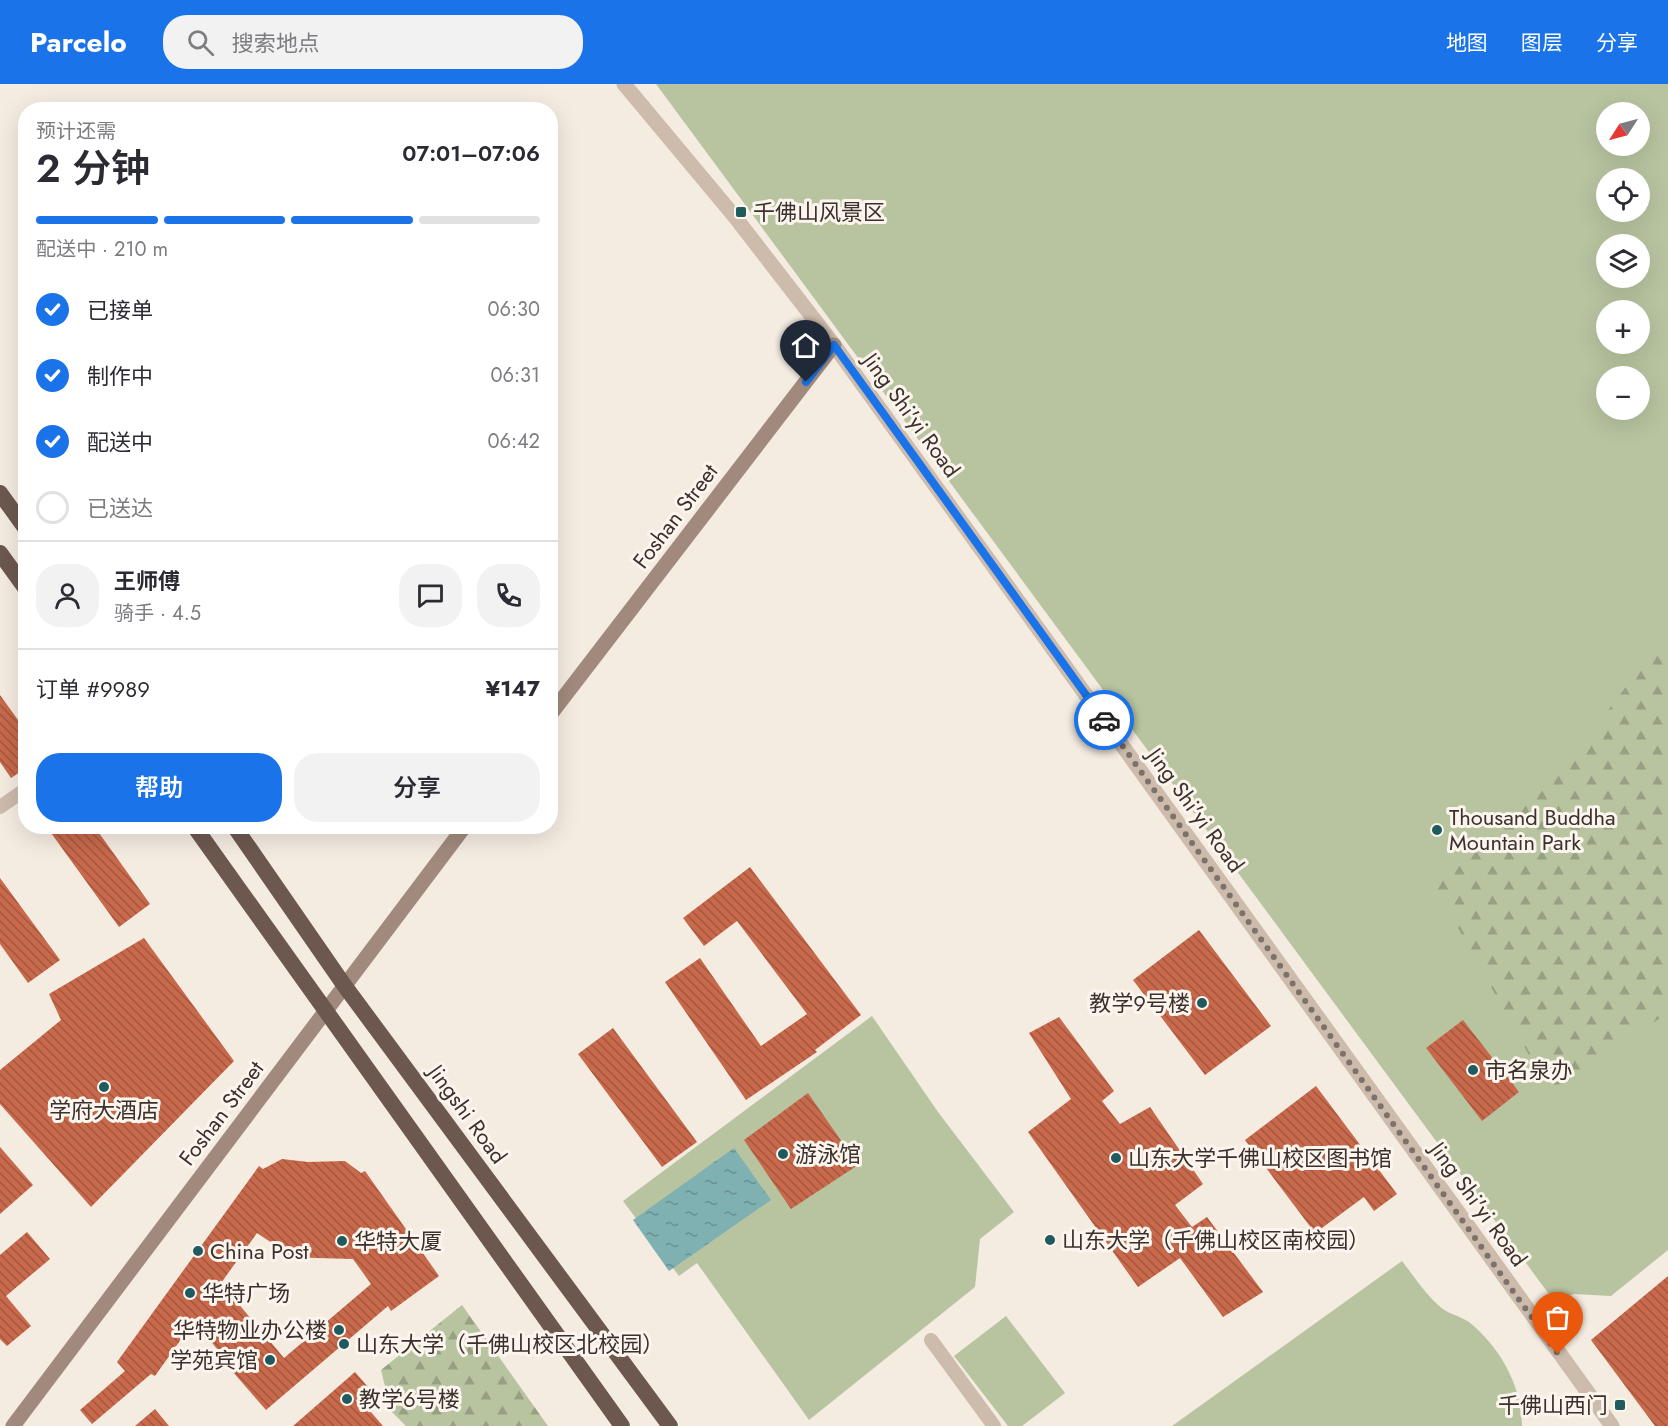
<!DOCTYPE html>
<html lang="zh">
<meta charset="utf-8">
<style>
:root{--surface:#fff;--page:#f2f2f3;--text:#2b2b33;--muted:#7c7c81;--line:#e1e1e2;--accent:#1a73e8}
body{margin:0;font-family:Jost,"Noto Sans SC",sans-serif;background:var(--page);color:var(--text);height:100vh;display:flex;flex-direction:column;font-size:22px;white-space:nowrap}
*{box-sizing:border-box;margin:0}
p{font-size:20px;color:var(--muted)}
.icon{flex:none;width:33px;height:33px;fill:none;stroke:currentColor;stroke-width:2;stroke-linecap:round;stroke-linejoin:round}
.map{position:relative;flex:1;overflow:hidden}
.details{position:absolute;left:18px;top:18px;width:540px;height:732px;display:flex;flex-direction:column;background:var(--surface);border-radius:24px;box-shadow:0 6px 24px #0002}
.details>*{flex:none}
.needle{width:39px;rotate:234deg}
.fabs{position:absolute;left:1596px;top:18px;display:grid;gap:12px}
.fabs a{display:grid;place-items:center;width:54px;height:54px;border-radius:50%;background:var(--surface);box-shadow:0 6px 24px #0002;font-size:30px}
.pin{position:absolute;display:grid;place-items:center;width:51px;height:51px;color:#fff;margin:-62px -26px;border-radius:50% 50% 50% 0;rotate:-45deg;box-shadow:0 0 6px #0007}
.pin .icon{rotate:45deg}
.courier{position:absolute;display:grid;place-items:center;width:60px;height:60px;margin:-30px;border:4px solid #1a73e8;border-radius:50%;background:#fff;color:#222;box-shadow:0 2px 8px #0007}
.head em{font-style:normal;font-weight:600}
.head div{display:flex;flex-direction:column-reverse}
.head{display:flex;align-items:center;justify-content:space-between;height:102px;padding:0 18px}
h1{font-size:39px;font-weight:600;line-height:45px}
.bar{display:grid;grid-template-columns:repeat(4,1fr);gap:9px 6px;align-content:center;height:72px;padding:0 18px}
.bar i{height:8px;border-radius:4px;background:var(--line)}
.bar .on{background:var(--accent)}
.bar p{grid-column:span 4}
.line{display:flex;align-items:center;gap:15px;padding:0 18px;border-top:2px solid var(--line)}
.line div{flex:1}
.round{display:grid;place-items:center;flex:none;width:63px;height:63px;border-radius:24px;background:var(--page)}
ol{padding:0 18px;list-style:none}
li{display:flex;align-items:center;gap:18px;height:66px}
li p{margin-inline-start:auto}
li .icon{padding:6px;border-radius:50%;background:var(--accent);color:#fff;stroke-width:4}
li:last-child{color:var(--muted)}
li i{width:33px;height:33px;border:3px solid var(--line);border-radius:50%}
.button{display:flex;gap:12px;margin-top:auto;padding:12px 18px}
.button a{flex:1;height:69px;border-radius:24px;background:var(--accent);color:#fff;font-size:24px;font-weight:600;line-height:69px;text-align:center}
.button a+a{background:var(--page);color:var(--text)}
header{display:flex;align-items:center;gap:36px;box-sizing:border-box;height:84px;padding:0 30px;background:var(--accent);color:#fff}
header strong{font-size:28px}
nav{display:flex;gap:33px;margin-inline-start:auto;font-size:21px}
.search{width:420px;height:54px;background:var(--page);display:flex;align-items:center;gap:15px;box-sizing:border-box;padding:0 21px;border-radius:24px;color:var(--muted);font-size:22px}
.map>svg:first-child{display:block}
.green{fill:#b8c4a0;fill-rule:evenodd}
.forest{fill:url(#forest-firs)}
.water{fill:url(#water-ripples)}
.building{fill:url(#building-back-hatch);fill-rule:evenodd}
.lines{fill:none;stroke-linecap:round;stroke-linejoin:round}
.minor{stroke:#cdbbac;stroke-width:14}
.tertiary{stroke:#cdbbac;stroke-width:15}
.secondary{stroke:#a18a7d;stroke-width:15}
.trunk{stroke:#6c584f;stroke-width:16}
.done{stroke:#7c716b;stroke-width:6;stroke-dasharray:0 10.8}
.route{stroke:#1a73e8;stroke-width:8}
.poi-dot{fill:#1f5a5e;stroke:#fbf5ee;stroke-width:2}
.labels{text-anchor:middle;dominant-baseline:central;stroke-width:6;stroke-linejoin:round;paint-order:stroke}
.poi-label{font-size:22px;fill:#3b302b;stroke:#fbf5ee;text-anchor:start}
.street-label{font-size:22px;fill:#3b302b;stroke:#fbf5ee}
</style>
<header>
<strong>Parcelo</strong>
<div class="search"><svg class="icon" aria-label="search" viewBox="0 0 24 24"><circle cx="10" cy="10" r="6"/><path d="M15 15l6 6"/></svg>搜索地点</div>
<nav><a>地图</a><a>图层</a><a>分享</a></nav>
</header>
<div class="map">
<svg width="1668" height="1342" viewBox="0 0 1668 1342">
<defs>
<pattern id="forest-firs" width="22" height="20" patternUnits="userSpaceOnUse" patternTransform="scale(1.5)"><rect width="22" height="20" fill="#b8c4a0"/><path d="M5 1l3.5 6h-7zM16 11l3.5 6h-7z" fill="#97a083"/></pattern>
<pattern id="water-ripples" width="26" height="14" patternUnits="userSpaceOnUse" patternTransform="scale(1.5)"><rect width="26" height="14" fill="#7fb0b2"/><path d="M2 4q2-2 4 0t4 0M15 11q2-2 4 0t4 0" fill="none" stroke="#699091"/></pattern>
<pattern id="building-back-hatch" width="6" height="6" patternUnits="userSpaceOnUse" patternTransform="scale(1.5)"><rect width="6" height="6" fill="#c8694b"/><path d="M-1 5l2 2M0 0l6 6M5-1l2 2" fill="none" stroke="#a4573f"/></pattern>
</defs>
<rect width="100%" height="100%" fill="#f4ebe1"/>
<path class="green" d="M656 0H1668V1166L1611 1212 1574 1210 1554 1217ZM1606 28H1640V62H1606ZM1606 94H1640V128H1606ZM1606 160H1640V194H1606ZM1606 226H1640V260H1606ZM1606 292H1640V326H1606Z
M872 932 938 1028 1014 1128 980 1155 975 1203 809 1336 697 1179 679 1192 623 1117Z
M1402 1177C1413 1191 1424 1208 1437 1220 1446 1230 1459 1231 1469 1238 1500 1263 1522 1302 1522 1342H1172Z
M1006 1232 1065 1309 1022 1342H1008L954 1272Z"/>
<path class="forest" d="M1668 547V929L1549 1007 1433 799 1569 678Z
M462 1221 548 1342H406L391 1327 381 1286Z"/>
<path class="water" d="M734 1064 771 1116 669 1187 633 1136Z"/>
<path class="building" d="M0 611 26 647V684L11 694 0 678Z
M46 742H94L150 820 119 843Z
M750 783 861 931 815 966 817 968 746 1016 665 898 700 874 761 962 807 930 737 837 704 862 683 834Z
M0 794 60 876 28 899 0 860Z
M1199 846 1271 942 1205 991 1133 896Z
M144 854 234 977 91 1123 0 1020V986L61 936 49 910Z
M1059 933 1114 1007 1102 1017 1120 1040 1150 1023 1203 1100 1175 1121 1192 1143 1207 1133 1263 1208 1223 1233 1180 1174 1138 1203 1028 1048 1071 1015 1029 949Z
M1463 936 1519 1008 1482 1037 1426 964Z
M613 944 697 1058 662 1083 578 970Z
M1316 1002 1397 1110 1374 1127 1364 1113 1315 1149 1245 1056Z
M808 1009 858 1081 791 1125 744 1056Z
M0 1063 33 1101 0 1130Z
M282 1075 308 1078 345 1077 361 1089 365 1087 439 1192 391 1227 388 1222 266 1326 226 1280 228 1278 194 1237 155 1292 151 1290 92 1340 80 1326 125 1287 117 1278 259 1082 263 1085ZM257 1149 281 1165 282 1173 353 1175 371 1200 284 1274 221 1199Z
M27 1148 50 1175 6 1212 31 1242 7 1262 0 1255V1171Z
M1668 1192V1342H1655L1591 1256Z
M355 1288 375 1311 364 1320 383 1342H293Z
M155 1325 169 1342H135Z"/>
<g class="lines">
<path class="minor" d="M0 723 26 705
M931 1256 994 1342"/>
<path class="tertiary" d="M624 0 735 133 834 261 1612 1342"/>
<path class="secondary" d="M550 631 834 261
M13 1342 465 742"/>
<path class="trunk" d="M0 409 26 445
M0 469 26 505
M194 742 622 1342
M234 742 344 901 670 1342"/>
</g>
<g class="lines">
<path class="done" d="M1104 636 1558 1270"/>
<path class="route" d="M806 298 834 261 1104 636"/>
</g>
<g class="poi-dot">
<rect x="735" y="122" width="12" height="12" rx="3"/>
<circle cx="1437" cy="746" r="6"/>
<circle cx="1202" cy="919" r="6"/>
<circle cx="1473" cy="986" r="6"/>
<circle cx="104" cy="1003" r="6"/>
<circle cx="783" cy="1070" r="6"/>
<circle cx="1116" cy="1074" r="6"/>
<circle cx="1050" cy="1156" r="6"/>
<circle cx="342" cy="1157" r="6"/>
<circle cx="198" cy="1167" r="6"/>
<circle cx="190" cy="1209" r="6"/>
<circle cx="339" cy="1246" r="6"/>
<circle cx="344" cy="1260" r="6"/>
<circle cx="270" cy="1276" r="6"/>
<circle cx="347" cy="1315" r="6"/>
<rect x="1614" y="1315" width="12" height="12" rx="3"/>
</g>
<g class="labels">
<g class="poi-label">
<text x="753" y="128">千佛山风景区</text>
<text x="1449" y="733">Thousand Buddha<tspan x="1449" dy="25">Mountain Park</tspan></text>
<text x="1190" y="919" text-anchor="end">教学9号楼</text>
<text x="1485" y="986">市名泉办</text>
<text x="104" y="1026" text-anchor="middle">学府大酒店</text>
<text x="795" y="1070">游泳馆</text>
<text x="1128" y="1074">山东大学千佛山校区图书馆</text>
<text x="1062" y="1156">山东大学（千佛山校区南校园）</text>
<text x="354" y="1157">华特大厦</text>
<text x="210" y="1167">China Post</text>
<text x="202" y="1209">华特广场</text>
<text x="327" y="1246" text-anchor="end">华特物业办公楼</text>
<text x="356" y="1260">山东大学（千佛山校区北校园）</text>
<text x="258" y="1276" text-anchor="end">学苑宾馆</text>
<text x="359" y="1315">教学6号楼</text>
<text x="1608" y="1321" text-anchor="end">千佛山西门</text>
</g>
<g class="street-label">
<text transform="translate(912 331) rotate(54)">Jing Shi'yi Road</text>
<text transform="translate(675 432) rotate(-53)">Foshan Street</text>
<text transform="translate(1196 726) rotate(54)">Jing Shi'yi Road</text>
<text transform="translate(221 1029) rotate(-53)">Foshan Street</text>
<text transform="translate(468 1030) rotate(54)">Jingshi Road</text>
<text transform="translate(1479 1120) rotate(54)">Jing Shi'yi Road</text>
</g>
</g>
</svg>
<div class="fabs">
<a><svg class="needle" viewBox="-14 -14 28 28"><path d="M0-13l5 13h-10z" fill="#e53935"/><path d="M0 13l5-13h-10z" fill="#7c7c81"/></svg></a>
<a><svg class="icon" aria-label="locate" viewBox="0 0 24 24"><circle cx="12" cy="12" r="6"/><path d="M12 2v4M12 18v4M2 12h4M18 12h4"/></svg></a>
<a><svg class="icon" aria-label="layers" viewBox="0 0 24 24"><path d="M12 4l9 5-9 5-9-5zM3 14l9 5 9-5"/></svg></a>
<a>+</a>
<a>−</a>
</div>
<div class="pin" style="left:1558px;top:1270px;background:#ea580c"><svg class="icon" aria-label="bag" viewBox="0 0 24 24"><path d="M5 8h14l-1 12H6zM9 8a3 3 0 0 1 6 0"/></svg></div>
<div class="pin" style="left:806px;top:298px;background:#1f2937"><svg class="icon" aria-label="home" viewBox="0 0 24 24"><path d="M3 11l9-7 9 7M6 9v11h12V9"/></svg></div>
<div class="courier" style="left:1104px;top:636px"><svg class="icon" aria-label="car" viewBox="0 0 24 24"><path d="M5 17H2v-5l4-1 3-4h7l3 4 3 1v5h-3M9 17h6M6 11h13"/><circle cx="7" cy="17" r="2"/><circle cx="17" cy="17" r="2"/></svg></div>
<section class="details">
<div class="head"><div><h1>2 分钟</h1><p>预计还需</p></div><em>07:01–07:06</em></div>
<div class="bar"><i class="on"></i><i class="on"></i><i class="on"></i><i></i><p>配送中 · 210 m</p></div>
<ol>
<li><svg class="icon" aria-label="check" viewBox="0 0 24 24"><path d="M5 12l5 5 9-10"/></svg>已接单<p>06:30</p></li>
<li><svg class="icon" aria-label="check" viewBox="0 0 24 24"><path d="M5 12l5 5 9-10"/></svg>制作中<p>06:31</p></li>
<li><svg class="icon" aria-label="check" viewBox="0 0 24 24"><path d="M5 12l5 5 9-10"/></svg>配送中<p>06:42</p></li>
<li><i></i>已送达</li>
</ol>
<div class="line" style="height:108px"><a class="round"><svg class="icon" aria-label="person" viewBox="0 0 24 24"><circle cx="12" cy="8" r="4"/><path d="M4 21q1-7 8-7t8 7"/></svg></a><div><b>王师傅</b><p>骑手 · 4.5</p></div><a class="round"><svg class="icon" aria-label="chat" viewBox="0 0 24 24"><path d="M4 5h16v11H9l-5 4z"/></svg></a><a class="round"><svg class="icon" aria-label="phone" viewBox="0 0 24 24"><path d="M5 4h4l2 5-3 2q2 4 5 5l2-3 5 2v4C11 20 4 13 5 4z"/></svg></a></div>
<div class="line" style="height:78px"><div>订单 #9989</div><b>¥147</b></div>
<div class="button"><a>帮助</a><a>分享</a></div>
</section>
</div>
